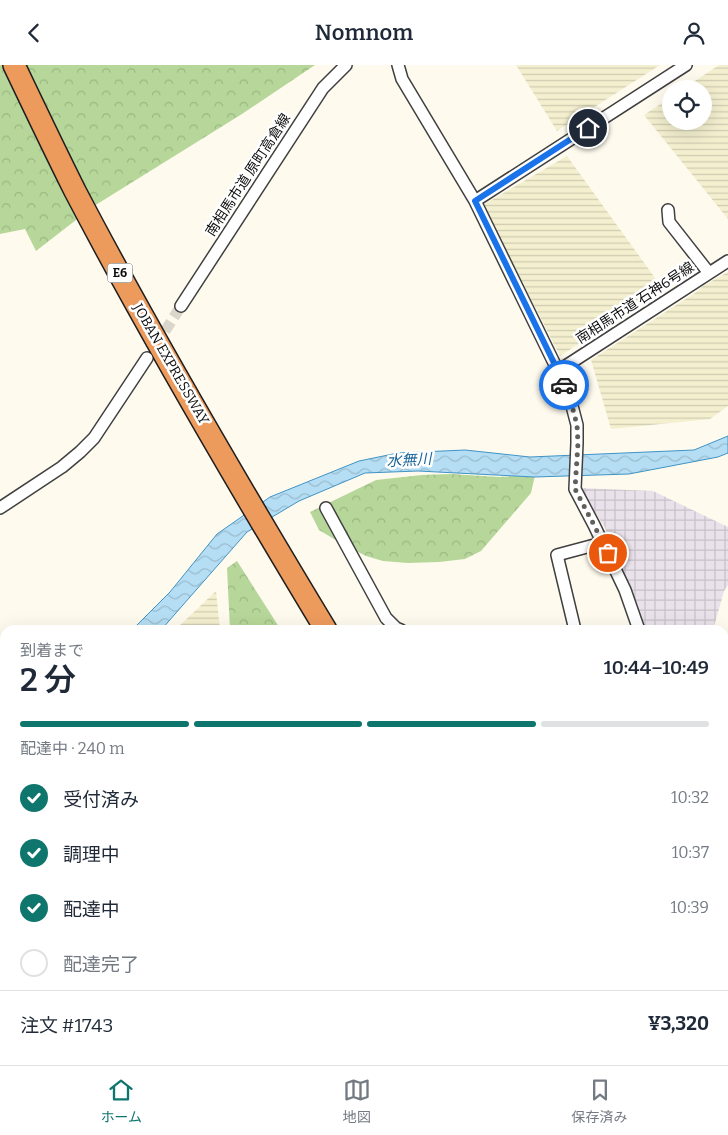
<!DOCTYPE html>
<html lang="ja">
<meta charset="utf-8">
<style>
:root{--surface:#fff;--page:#f2f2f3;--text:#1f2937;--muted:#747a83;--line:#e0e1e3;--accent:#0f766e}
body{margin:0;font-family:Bitter,"Noto Sans JP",serif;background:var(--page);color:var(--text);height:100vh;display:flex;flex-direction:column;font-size:19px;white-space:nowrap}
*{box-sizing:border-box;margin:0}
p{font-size:16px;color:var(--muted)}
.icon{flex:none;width:28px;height:28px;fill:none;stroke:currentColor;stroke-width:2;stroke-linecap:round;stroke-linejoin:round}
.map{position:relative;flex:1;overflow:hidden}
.panel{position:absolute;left:0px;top:560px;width:729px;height:440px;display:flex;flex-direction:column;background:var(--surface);border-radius:15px 15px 0 0;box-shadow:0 5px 20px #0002}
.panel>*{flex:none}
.tools{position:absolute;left:662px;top:15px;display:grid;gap:10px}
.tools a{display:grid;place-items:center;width:50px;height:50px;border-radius:50%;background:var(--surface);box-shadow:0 5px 20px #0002;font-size:25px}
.pin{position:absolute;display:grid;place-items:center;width:42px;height:42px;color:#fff;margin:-21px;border:2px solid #fff;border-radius:50%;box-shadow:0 1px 5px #0007}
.courier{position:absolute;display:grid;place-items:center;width:50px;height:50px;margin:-25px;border:4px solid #1a73e8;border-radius:50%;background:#fff;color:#222;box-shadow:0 1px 6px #0007}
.overview em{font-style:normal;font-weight:600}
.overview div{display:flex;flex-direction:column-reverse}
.overview{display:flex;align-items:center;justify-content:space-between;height:85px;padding:0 20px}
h1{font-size:32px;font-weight:600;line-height:38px}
.bar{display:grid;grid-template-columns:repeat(4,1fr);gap:8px 5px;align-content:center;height:60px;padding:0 20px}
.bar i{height:6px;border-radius:4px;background:var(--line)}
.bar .active{background:var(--accent)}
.bar p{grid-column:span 4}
.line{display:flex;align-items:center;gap:12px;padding:0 20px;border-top:1px solid var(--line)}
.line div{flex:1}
ol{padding:0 20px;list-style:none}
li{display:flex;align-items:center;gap:15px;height:55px}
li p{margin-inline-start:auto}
li .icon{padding:5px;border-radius:50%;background:var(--accent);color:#fff;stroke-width:4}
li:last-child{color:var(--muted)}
li i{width:28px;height:28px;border:2px solid var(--line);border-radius:50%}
header{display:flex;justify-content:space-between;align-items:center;height:65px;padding:0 20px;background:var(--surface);font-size:22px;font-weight:600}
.tabs{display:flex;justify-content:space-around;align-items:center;height:70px;border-top:1px solid var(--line);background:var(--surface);font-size:14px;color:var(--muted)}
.tabs a{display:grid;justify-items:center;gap:2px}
.tabs .active{color:var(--accent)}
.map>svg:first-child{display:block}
.industrial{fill:url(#industrial-grid)}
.farmland{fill:url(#farmland-rules)}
.forest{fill:url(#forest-crowns)}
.water{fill:url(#water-waves);stroke:#3f94c6}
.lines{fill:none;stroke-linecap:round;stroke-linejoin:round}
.minor-tunnel{stroke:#dad6cc;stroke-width:11;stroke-dasharray:11 5.5;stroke-linecap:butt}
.minor-casing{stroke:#404040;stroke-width:14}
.primary-casing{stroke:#1e1e1e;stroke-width:21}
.motorway-casing{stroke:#1e1e1e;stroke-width:24}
.path{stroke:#2f2f2f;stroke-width:2;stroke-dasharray:5 2.5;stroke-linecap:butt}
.minor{stroke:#fff;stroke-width:11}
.primary{stroke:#f2cd6a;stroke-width:19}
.motorway{stroke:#ed9b5d;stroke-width:21}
.done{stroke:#61605c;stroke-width:5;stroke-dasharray:0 9}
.route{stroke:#1a73e8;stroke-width:6}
.labels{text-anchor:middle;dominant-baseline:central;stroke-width:5;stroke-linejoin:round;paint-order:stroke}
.shield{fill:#fff;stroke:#565656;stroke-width:1}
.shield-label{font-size:12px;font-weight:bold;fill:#0d0d0d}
.street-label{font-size:14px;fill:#0d0d0d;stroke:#fff}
.water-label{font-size:15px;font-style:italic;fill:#1c6598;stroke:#fff}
</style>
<header><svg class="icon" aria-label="back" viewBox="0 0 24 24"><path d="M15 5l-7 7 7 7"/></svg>Nomnom<svg class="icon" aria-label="person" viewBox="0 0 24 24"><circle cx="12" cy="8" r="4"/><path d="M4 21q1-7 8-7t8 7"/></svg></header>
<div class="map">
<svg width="728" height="1000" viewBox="0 0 728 1000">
<defs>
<pattern id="industrial-grid" width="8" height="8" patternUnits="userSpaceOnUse" patternTransform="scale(1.25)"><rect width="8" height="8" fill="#eae2eb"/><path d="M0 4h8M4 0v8" fill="none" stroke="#c8c1c8"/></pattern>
<pattern id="farmland-rules" width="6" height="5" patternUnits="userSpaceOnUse" patternTransform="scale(1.25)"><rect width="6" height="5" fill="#f3efcf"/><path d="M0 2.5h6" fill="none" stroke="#cfccb1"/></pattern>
<pattern id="forest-crowns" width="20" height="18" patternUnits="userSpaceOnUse" patternTransform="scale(1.25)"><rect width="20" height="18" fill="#b6d799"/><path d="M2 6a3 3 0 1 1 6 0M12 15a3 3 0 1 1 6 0" fill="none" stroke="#9bb783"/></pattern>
<pattern id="water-waves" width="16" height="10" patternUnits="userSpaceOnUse" patternTransform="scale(1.25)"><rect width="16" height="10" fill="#b5ddf3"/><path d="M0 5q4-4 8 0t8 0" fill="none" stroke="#9abccf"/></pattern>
</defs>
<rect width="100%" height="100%" fill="#fefaee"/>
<path class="industrial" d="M580 423 653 426 728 462V520L724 526 713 565H644L628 518 605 463Z"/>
<path class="farmland" d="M516 0H660L557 66Z
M719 0H728V154L644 50 671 32V56H704V24H683Z
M567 91 663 224 560 291 483 140Z
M728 207V341L710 354 611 364 591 295 698 226 703 221Z
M216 526 220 565H175Z
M5 672V730L0 720V674Z"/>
<path class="forest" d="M0 0H315L242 49 94 141 36 186 25 164 0 169Z
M451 409 499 412 535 410 531 428 481 486 465 494 439 497 408 498 383 496 366 491 344 480 319 465 310 447 376 415 422 410Z
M237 496 281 565H230L227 503Z"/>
<path class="water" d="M728 371V388L718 392 629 409 534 412 418 406 365 408 299 436 247 467 161 565H132L170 527 217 469 270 432 359 396 398 388 465 385 530 392 694 385Z"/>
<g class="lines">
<path class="minor-tunnel" d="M156 280 181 241"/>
<g class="minor-casing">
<path id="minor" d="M398 0 402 14 475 136 558 306 571 337 577 360V378L575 424 594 460 625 525 639 565
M475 136 686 0
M668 145 669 157 709 208
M181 241 323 23 346 0
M558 306 728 196
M0 443 62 402 80 387 94 373 147 293
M326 443 386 553 396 563 401 565
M575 565 557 490 602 478
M457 995 458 1000
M492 995V1000
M535 995 538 1000
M620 995 623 1000
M232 1000V995"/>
</g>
<g class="primary-casing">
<path id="primary" d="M724 707 728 704
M0 830 5 832"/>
</g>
<g class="motorway-casing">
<path id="motorway" d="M14 0C34 42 54 84 75 126 153 275 239 421 326 565
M563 995 565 1000"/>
</g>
<path class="path" d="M355 995 356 1000
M101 1000 102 998V995"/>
<use href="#minor" class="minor"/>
<use href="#primary" class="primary"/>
<use href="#motorway" class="motorway"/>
</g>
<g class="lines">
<path class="done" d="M564 320 571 337 577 360 578 378 575 424 594 460 608 488"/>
<path class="route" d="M564 320 558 306 475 136 588 63"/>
</g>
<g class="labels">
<rect class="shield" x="107.5" y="198.5" width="25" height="19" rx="4"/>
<g class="shield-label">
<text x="120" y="208">E6</text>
</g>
<g class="street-label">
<text transform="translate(248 110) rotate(-57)">南相馬市道 原町高倉線</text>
<text transform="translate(635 238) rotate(-33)">南相馬市道 石神6号線</text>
<text transform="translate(171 299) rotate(60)">JOBAN EXPRESSWAY</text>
</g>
<g class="water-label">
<text transform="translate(409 395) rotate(-3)">水無川</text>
</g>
</g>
</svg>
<div class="tools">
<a><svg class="icon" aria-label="locate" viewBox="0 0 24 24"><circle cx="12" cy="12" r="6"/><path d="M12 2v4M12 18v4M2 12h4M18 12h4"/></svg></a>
</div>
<div class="pin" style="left:608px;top:488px;background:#ea580c"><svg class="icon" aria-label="bag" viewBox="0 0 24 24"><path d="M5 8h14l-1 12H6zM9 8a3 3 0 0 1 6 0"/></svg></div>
<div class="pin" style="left:588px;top:63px;background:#1f2937"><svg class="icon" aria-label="home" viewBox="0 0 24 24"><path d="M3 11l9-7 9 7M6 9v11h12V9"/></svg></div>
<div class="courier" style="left:564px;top:320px"><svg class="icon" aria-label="car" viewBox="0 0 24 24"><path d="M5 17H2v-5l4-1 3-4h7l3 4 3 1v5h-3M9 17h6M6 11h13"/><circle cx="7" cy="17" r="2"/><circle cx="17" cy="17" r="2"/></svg></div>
<section class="panel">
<div class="overview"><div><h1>2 分</h1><p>到着まで</p></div><em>10:44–10:49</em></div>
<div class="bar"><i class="active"></i><i class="active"></i><i class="active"></i><i></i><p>配達中 · 240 m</p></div>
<ol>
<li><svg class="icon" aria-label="check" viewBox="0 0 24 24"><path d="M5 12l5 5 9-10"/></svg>受付済み<p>10:32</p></li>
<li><svg class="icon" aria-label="check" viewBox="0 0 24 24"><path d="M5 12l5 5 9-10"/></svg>調理中<p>10:37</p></li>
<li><svg class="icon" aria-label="check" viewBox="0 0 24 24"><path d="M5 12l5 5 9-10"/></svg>配達中<p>10:39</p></li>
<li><i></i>配達完了</li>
</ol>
<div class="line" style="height:65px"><div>注文 #1743</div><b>¥3,320</b></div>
</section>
</div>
<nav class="tabs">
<a class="active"><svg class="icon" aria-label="home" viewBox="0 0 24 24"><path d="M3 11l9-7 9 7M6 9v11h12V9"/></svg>ホーム</a>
<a><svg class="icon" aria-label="map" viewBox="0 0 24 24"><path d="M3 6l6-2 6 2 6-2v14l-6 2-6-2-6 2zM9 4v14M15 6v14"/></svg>地図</a>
<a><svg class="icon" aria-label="saved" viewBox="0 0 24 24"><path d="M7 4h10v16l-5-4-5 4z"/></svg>保存済み</a>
</nav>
